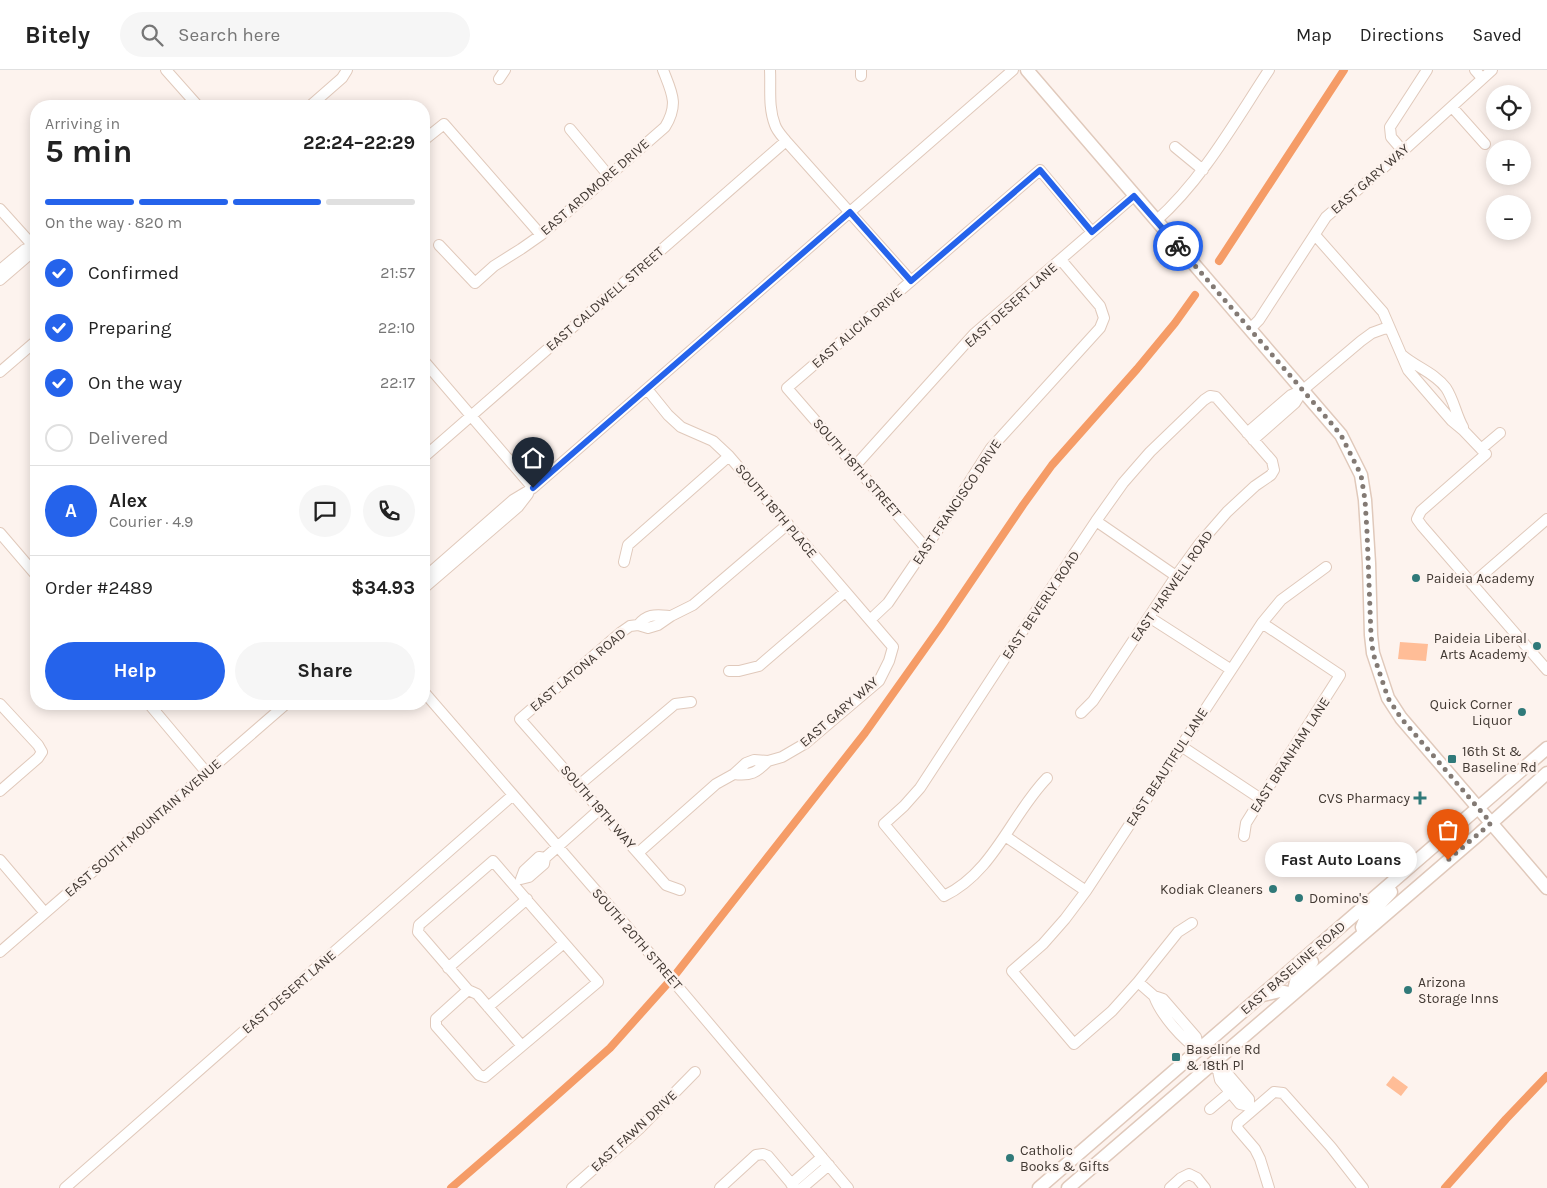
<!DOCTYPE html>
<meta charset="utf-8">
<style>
:root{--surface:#fff;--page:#f6f6f6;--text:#222;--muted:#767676;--line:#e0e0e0;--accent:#2563eb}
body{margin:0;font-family:Karla,sans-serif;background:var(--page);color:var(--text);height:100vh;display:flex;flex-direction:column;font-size:19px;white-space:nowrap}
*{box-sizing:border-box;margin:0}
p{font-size:16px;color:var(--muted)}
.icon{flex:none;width:28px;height:28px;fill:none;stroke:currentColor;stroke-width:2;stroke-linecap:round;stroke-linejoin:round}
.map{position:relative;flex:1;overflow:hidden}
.panel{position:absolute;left:30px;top:30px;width:400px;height:610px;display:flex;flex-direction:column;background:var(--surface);border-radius:20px;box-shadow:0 2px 12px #0003}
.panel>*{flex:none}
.tools{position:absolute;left:1486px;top:15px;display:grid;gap:10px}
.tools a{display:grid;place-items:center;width:45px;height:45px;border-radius:50%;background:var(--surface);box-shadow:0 2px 12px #0003;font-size:25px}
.pin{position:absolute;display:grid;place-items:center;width:42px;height:42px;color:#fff;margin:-51px -21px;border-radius:50% 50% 50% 0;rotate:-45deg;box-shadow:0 0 5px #0007}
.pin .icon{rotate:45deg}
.courier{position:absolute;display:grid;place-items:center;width:50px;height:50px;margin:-25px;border:4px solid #2563eb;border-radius:50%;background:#fff;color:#222;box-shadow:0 1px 6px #0007}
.bubble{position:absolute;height:35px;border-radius:18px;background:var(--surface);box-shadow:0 2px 12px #0003;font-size:16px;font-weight:700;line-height:35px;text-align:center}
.summary em{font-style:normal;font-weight:700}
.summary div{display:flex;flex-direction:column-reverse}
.summary{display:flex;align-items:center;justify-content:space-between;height:85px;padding:0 15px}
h1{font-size:32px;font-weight:700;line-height:38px}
.bar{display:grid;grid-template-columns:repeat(4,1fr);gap:8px 5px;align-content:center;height:60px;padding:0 15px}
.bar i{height:6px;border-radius:4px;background:var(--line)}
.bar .on{background:var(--accent)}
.bar p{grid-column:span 4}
.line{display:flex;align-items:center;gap:12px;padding:0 15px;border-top:1px solid var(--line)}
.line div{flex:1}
.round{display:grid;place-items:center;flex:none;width:52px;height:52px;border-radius:26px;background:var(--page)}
ol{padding:0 15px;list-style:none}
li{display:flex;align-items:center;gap:15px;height:55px}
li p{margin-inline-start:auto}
li .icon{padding:5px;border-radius:50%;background:var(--accent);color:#fff;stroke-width:4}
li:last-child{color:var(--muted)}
li i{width:28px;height:28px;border:2px solid var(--line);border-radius:50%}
.cta{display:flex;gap:10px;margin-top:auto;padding:10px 15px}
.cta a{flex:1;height:58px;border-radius:30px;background:var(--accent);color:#fff;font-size:20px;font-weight:700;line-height:58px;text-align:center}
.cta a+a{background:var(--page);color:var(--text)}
header{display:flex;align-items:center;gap:30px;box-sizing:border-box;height:70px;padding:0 25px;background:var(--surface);border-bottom:1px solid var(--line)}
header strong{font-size:24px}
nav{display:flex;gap:28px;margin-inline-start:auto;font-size:18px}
.search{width:350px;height:45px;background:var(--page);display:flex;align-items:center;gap:12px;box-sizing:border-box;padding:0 18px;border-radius:28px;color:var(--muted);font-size:19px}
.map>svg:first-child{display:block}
.green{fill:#ffbd97}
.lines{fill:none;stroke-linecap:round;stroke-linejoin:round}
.canal{stroke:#f59c67;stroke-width:8}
.minor-casing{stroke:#e0c9bb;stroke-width:12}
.major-casing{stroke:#e0c9bb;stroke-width:15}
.minor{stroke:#fff;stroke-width:10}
.major{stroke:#fff;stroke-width:12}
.done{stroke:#837a74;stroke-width:5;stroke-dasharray:0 9}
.route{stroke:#2563eb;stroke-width:6}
.poi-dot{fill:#307979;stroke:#fdf3ee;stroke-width:2}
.labels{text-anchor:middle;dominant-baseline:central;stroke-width:5;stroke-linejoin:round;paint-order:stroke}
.street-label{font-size:14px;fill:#423933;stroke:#fdf3ee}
.poi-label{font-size:14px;fill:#423933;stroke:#fdf3ee;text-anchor:start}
</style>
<header>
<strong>Bitely</strong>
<div class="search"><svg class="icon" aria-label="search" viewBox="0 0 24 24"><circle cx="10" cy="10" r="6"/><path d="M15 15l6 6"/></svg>Search here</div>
<nav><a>Map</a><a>Directions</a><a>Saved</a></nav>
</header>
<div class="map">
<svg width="1547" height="1118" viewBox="0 0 1547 1118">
<rect width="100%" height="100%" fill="#fdf3ee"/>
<path class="green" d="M1400 572 1428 574 1426 591 1398 589Z
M1393 1006 1408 1017 1401 1026 1386 1015Z"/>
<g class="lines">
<path class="canal" d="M1219 191 1344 0
M675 905 865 663 941 556 1023 435 1052 395 1137 299 1175 253 1195 225
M451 1118 518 1060 610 978 668 913
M1445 1118 1506 1049 1547 1006"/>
<g class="minor-casing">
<path id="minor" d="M166 0 198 36
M770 0C771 18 768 37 775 55 777 61 782 66 786 71L911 211
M861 0V6
M1475 0 1482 8
M499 9 505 0
M310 36 342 8 347 0
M1452 37 1485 74
M570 59 609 106
M424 70 444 54 541 165
M1175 77 1203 100
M1403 81 1391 67 1390 57 1427 0
M0 139 36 179
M1156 151C1203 109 1234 53 1269 0
M1315 165 1383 242 1408 300 1452 351 1464 361 1486 384 1421 441 1417 449 1422 456 1547 600
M439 175 475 213 494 196 521 179 541 165 665 57C679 34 672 23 663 0
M0 200 24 180 34 176
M0 210 29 185 34 176
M1250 259 1259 250 1326 147 1403 81 1492 0
M1402 285C1416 297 1435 303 1446 318 1454 330 1456 345 1463 357
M424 291 533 418
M0 302 36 271
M1247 363 1291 325 1303 320
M1253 370 1295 333 1303 320 1361 271 1372 263 1383 259 1390 258
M1481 379 1500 363
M424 387 786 71
M855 396 974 264 1134 126
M1096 451 1176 506
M0 463 36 505
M926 478 787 318 1040 100 1092 162
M624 492 628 475 729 386
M424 508 513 430 533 418 1013 0
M1472 514 1547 449
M424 518 518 437 528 424
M1149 547 1230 599
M870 550 888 533 952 439 991 378 1100 258 1104 248 1100 236 1061 190
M638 555C648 543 656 545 671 546
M729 601H739L759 596 845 522
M424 622 624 853 848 1118
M0 634 38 675 42 682 38 688 0 721
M149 634 207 703
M1181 676 1261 729
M734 704C751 706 756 703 768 691
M1047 708C1011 745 994 802 944 826L884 754 904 736 920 718 1018 568 1096 451 1123 413 1150 382 1204 330 1210 326 1216 327 1272 391 1274 400 1271 405 1255 416 1227 442 1200 473 1176 506 1093 631 1081 643
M579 715 675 634 691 632
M1005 766 1086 821
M1244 766 1246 753 1261 729 1340 605 1262 553
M638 783 716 714 734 704 746 693 754 690 768 691 782 687 806 673 879 611 889 591 893 577 729 386 713 371 681 357 668 345 647 319
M545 788 539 787 524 801 521 809 529 807 544 794 545 788 600 739
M0 790 45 843
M680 820 666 815 520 649 620 563 630 556 638 555 648 558 658 555 671 546 693 535 788 454
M1192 853 1178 862 1138 912 1112 941 1074 974 1012 901 1043 874 1065 849 1086 821 1262 553 1281 530 1326 497
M0 882 286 634
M448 898 527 829
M1138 912 1154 926 1163 929 1196 967 1199 980
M468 920 436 949V956L479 1005 485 1007 598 912 493 791 419 855 418 862 468 920 477 924 522 976
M1154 926C1161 945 1182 969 1199 980
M488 937 564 873
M1212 994 1218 1001 1220 1010 1240 1034 1249 1036 1253 1040
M1218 1001 1226 1002 1249 1029V1036
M1210 1039 1235 1018
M791 1114 822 1087
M65 1118 513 725
M572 1118 639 1059 695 1002
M720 1118 756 1085 763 1084 768 1086 795 1118
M802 1118 829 1095
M1170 1118 1181 1108 1189 1104 1197 1108 1205 1118
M1269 1118 1260 1089 1255 1079 1237 1058 1238 1053 1274 1022 1283 1023 1331 1077 1363 1118"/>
</g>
<g class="major-casing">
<path id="major" d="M1027 0 1341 365 1361 405 1365 430 1369 493 1371 565 1373 583 1388 628 1401 648 1547 818
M1364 863 1362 857 1365 850 1391 822
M1263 925 1280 921 1293 924 1297 908 1312 892
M1039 1118 1547 678
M1068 1118 1478 765 1547 703"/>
</g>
<use href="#minor" class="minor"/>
<use href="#major" class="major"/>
</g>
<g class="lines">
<path class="done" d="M1178 176 1326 347 1341 365 1361 405 1365 430 1367 462 1371 565 1373 583 1388 628 1401 648 1491 753 1448 790"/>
<path class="route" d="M533 418 850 142 911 211 1040 100 1092 162 1134 126 1178 176"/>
</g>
<g class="poi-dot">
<circle cx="1416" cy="508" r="5"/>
<circle cx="1537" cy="576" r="5"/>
<circle cx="1522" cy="642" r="5"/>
<rect x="1447" y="684" width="10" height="10" rx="2.5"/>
<path d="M1417.5 720.5h5v5h5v5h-5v5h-5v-5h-5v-5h5z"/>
<circle cx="1273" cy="819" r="5"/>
<circle cx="1299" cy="828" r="5"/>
<circle cx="1408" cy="920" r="5"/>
<rect x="1171" y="982" width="10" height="10" rx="2.5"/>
<circle cx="1010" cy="1088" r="5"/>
</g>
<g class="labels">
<g class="street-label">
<text transform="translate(1370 109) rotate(-41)">EAST GARY WAY</text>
<text transform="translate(595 117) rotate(-41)">EAST ARDMORE DRIVE</text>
<text transform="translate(605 229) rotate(-41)">EAST CALDWELL STREET</text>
<text transform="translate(1011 235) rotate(-42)">EAST DESERT LANE</text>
<text transform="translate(857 258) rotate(-41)">EAST ALICIA DRIVE</text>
<text transform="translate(857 398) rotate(49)">SOUTH 18TH STREET</text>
<text transform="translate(957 432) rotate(-56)">EAST FRANCISCO DRIVE</text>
<text transform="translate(776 441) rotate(50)">SOUTH 18TH PLACE</text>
<text transform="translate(1172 516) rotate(-55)">EAST HARWELL ROAD</text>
<text transform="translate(1041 535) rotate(-56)">EAST BEVERLY ROAD</text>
<text transform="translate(578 600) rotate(-40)">EAST LATONA ROAD</text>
<text transform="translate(839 642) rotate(-41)">EAST GARY WAY</text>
<text transform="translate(1290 685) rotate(-57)">EAST BRANHAM LANE</text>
<text transform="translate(1167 697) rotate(-57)">EAST BEAUTIFUL LANE</text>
<text transform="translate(598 737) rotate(49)">SOUTH 19TH WAY</text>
<text transform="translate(143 758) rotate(-41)">EAST SOUTH MOUNTAIN AVENUE</text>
<text transform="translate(637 869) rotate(49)">SOUTH 20TH STREET</text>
<text transform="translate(1293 898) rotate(-41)">EAST BASELINE ROAD</text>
<text transform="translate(289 922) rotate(-41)">EAST DESERT LANE</text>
<text transform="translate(634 1061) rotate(-43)">EAST FAWN DRIVE</text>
</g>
<g class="poi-label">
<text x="1426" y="508">Paideia Academy</text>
<text x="1527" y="568" text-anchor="end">Paideia Liberal<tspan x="1527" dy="16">Arts Academy</tspan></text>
<text x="1512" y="634" text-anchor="end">Quick Corner<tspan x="1512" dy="16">Liquor</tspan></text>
<text x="1462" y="681">16th St &amp;<tspan x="1462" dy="16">Baseline Rd</tspan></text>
<text x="1410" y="728" text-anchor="end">CVS Pharmacy</text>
<text x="1263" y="819" text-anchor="end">Kodiak Cleaners</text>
<text x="1309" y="828">Domino's</text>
<text x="1418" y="912">Arizona<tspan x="1418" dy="16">Storage Inns</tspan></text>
<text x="1186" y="979">Baseline Rd<tspan x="1186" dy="16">&amp; 18th Pl</tspan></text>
<text x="1020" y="1080">Catholic<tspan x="1020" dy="16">Books &amp; Gifts</tspan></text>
</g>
</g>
</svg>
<div class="tools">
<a><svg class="icon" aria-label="locate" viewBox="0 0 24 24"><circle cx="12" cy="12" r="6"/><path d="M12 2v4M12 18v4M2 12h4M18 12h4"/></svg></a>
<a>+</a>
<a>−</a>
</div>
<div class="pin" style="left:1448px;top:790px;background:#ea580c"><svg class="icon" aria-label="bag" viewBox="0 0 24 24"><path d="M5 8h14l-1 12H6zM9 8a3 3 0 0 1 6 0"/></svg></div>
<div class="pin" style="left:533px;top:418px;background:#1f2937"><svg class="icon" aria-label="home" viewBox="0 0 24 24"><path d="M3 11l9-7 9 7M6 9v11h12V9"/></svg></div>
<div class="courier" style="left:1178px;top:176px"><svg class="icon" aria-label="bike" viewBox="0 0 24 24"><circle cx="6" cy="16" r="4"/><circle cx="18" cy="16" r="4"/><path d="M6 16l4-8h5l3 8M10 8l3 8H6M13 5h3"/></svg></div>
<div class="bubble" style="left:1265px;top:772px;width:152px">Fast Auto Loans</div>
<section class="panel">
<div class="summary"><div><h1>5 min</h1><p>Arriving in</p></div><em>22:24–22:29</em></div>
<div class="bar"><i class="on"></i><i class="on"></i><i class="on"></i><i></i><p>On the way · 820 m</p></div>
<ol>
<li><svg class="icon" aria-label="check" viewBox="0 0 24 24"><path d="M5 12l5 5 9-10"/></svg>Confirmed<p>21:57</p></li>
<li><svg class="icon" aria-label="check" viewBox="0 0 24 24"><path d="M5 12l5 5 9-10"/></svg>Preparing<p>22:10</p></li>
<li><svg class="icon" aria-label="check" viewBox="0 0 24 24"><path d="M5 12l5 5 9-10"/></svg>On the way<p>22:17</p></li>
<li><i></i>Delivered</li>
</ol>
<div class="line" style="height:90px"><b class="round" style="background:var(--accent);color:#fff">A</b><div><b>Alex</b><p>Courier · 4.9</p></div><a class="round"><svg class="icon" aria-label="chat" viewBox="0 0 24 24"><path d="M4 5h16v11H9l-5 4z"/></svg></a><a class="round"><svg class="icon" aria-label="phone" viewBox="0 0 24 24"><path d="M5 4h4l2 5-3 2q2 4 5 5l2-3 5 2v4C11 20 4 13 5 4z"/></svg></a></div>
<div class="line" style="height:65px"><div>Order #2489</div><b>$34.93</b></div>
<div class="cta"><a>Help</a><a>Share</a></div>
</section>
</div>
